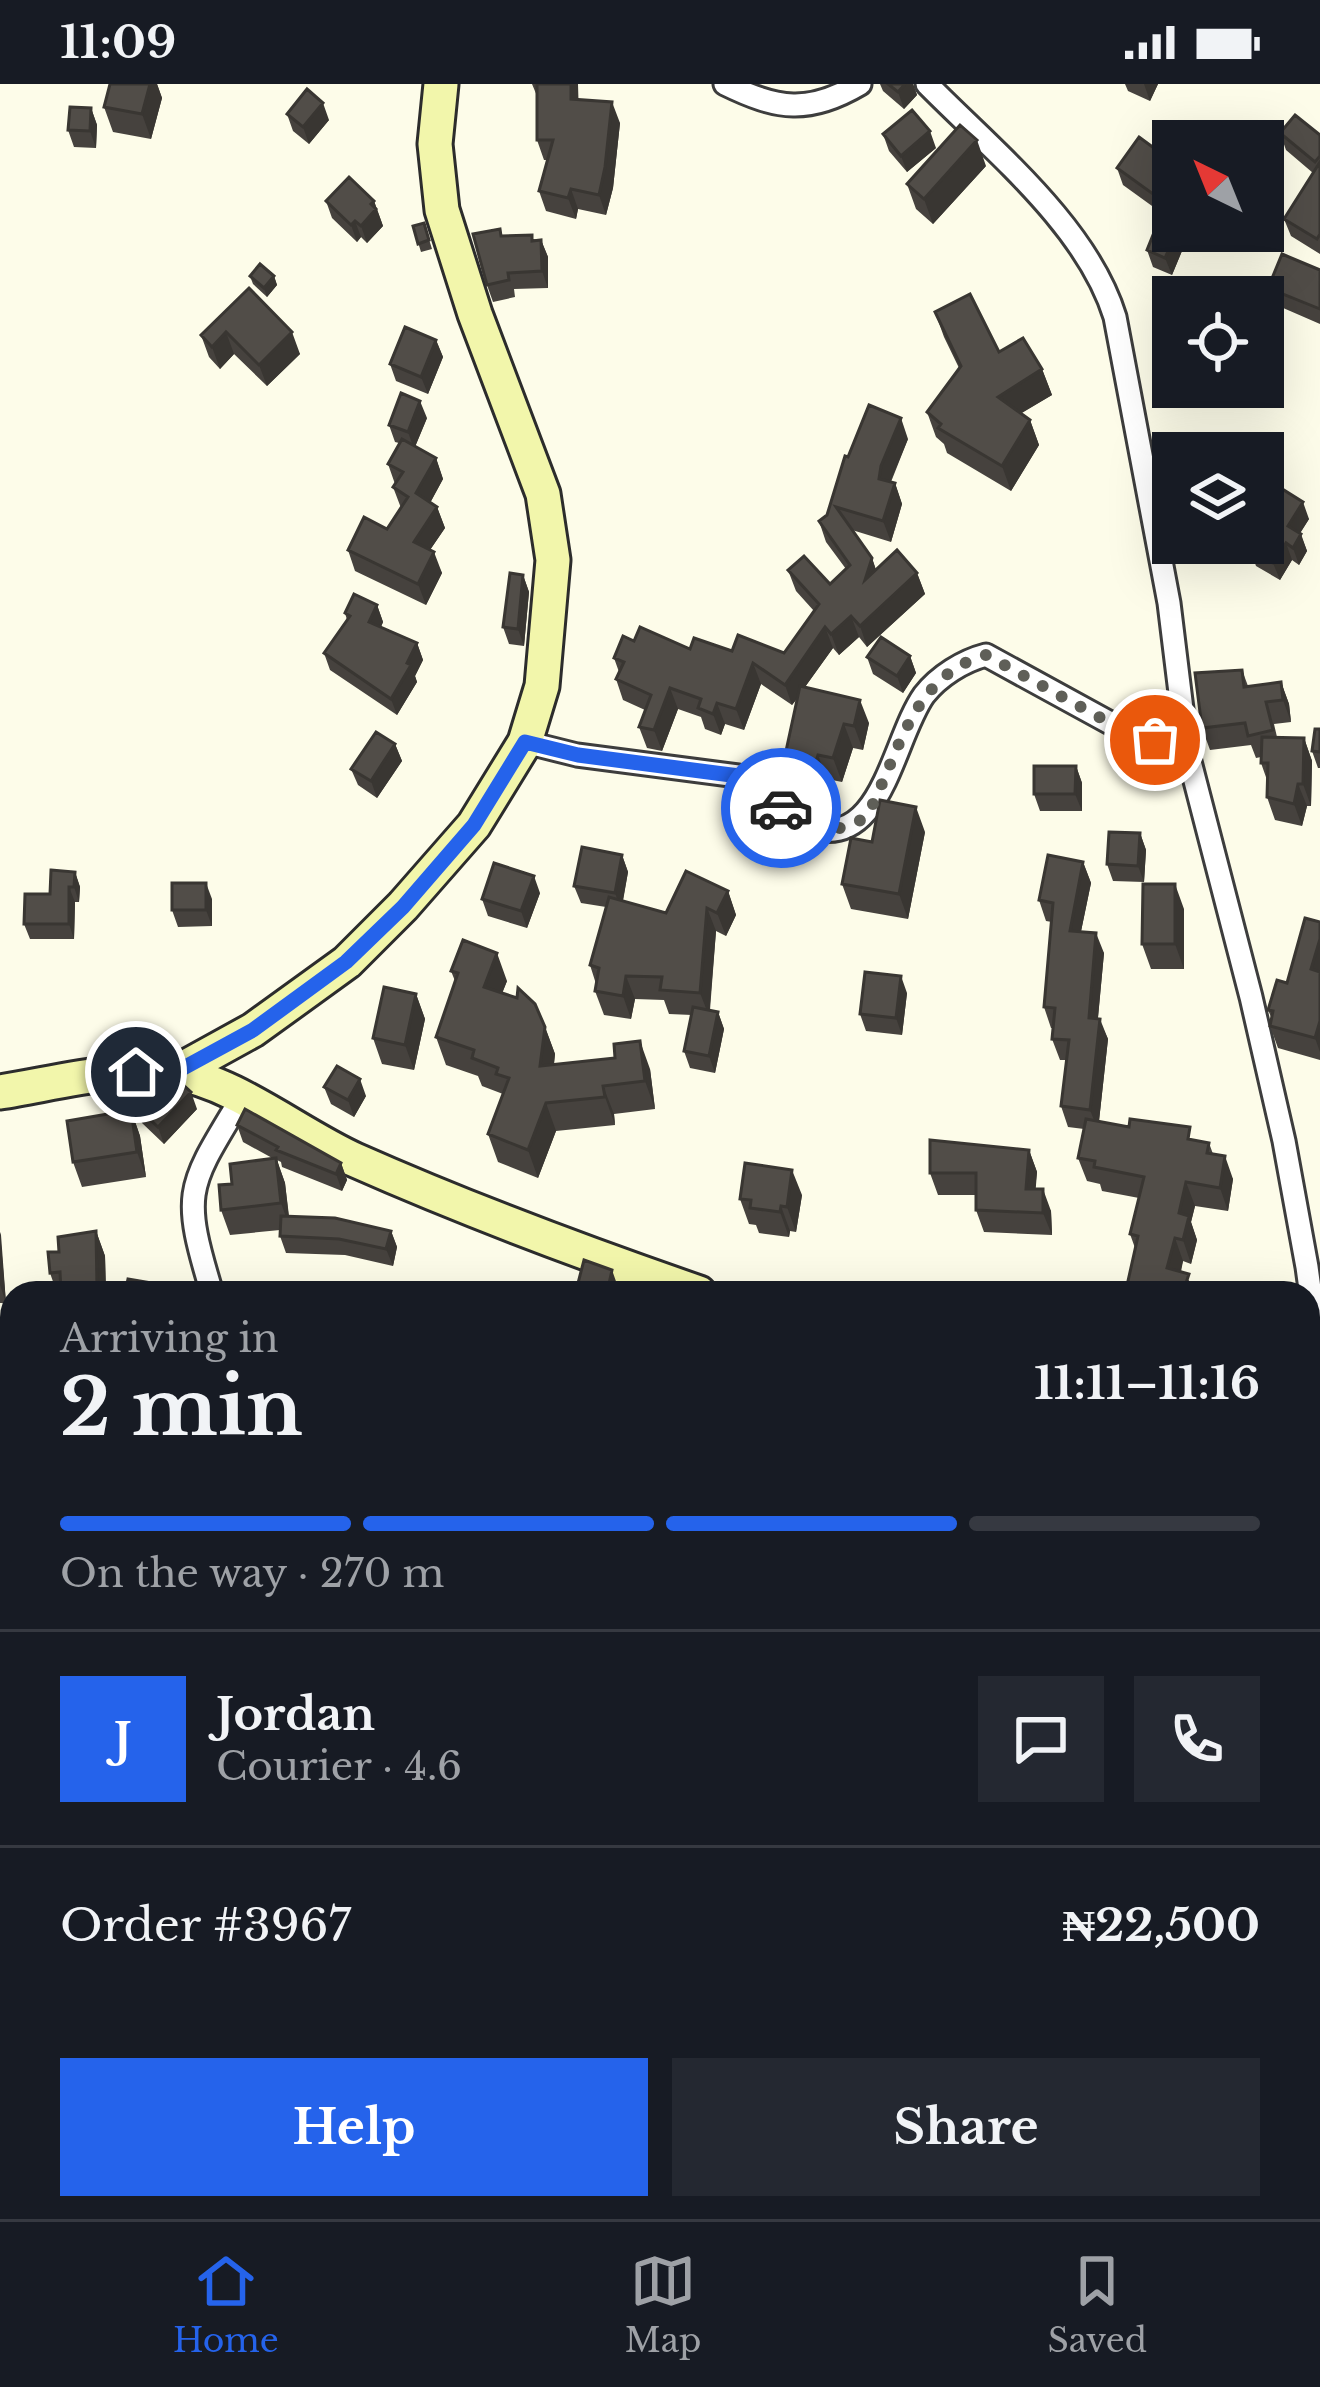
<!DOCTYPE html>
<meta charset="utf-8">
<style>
:root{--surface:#171b24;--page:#242831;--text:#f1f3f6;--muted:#9ea1a6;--line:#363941;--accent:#2563eb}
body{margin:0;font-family:"Libre Baskerville",serif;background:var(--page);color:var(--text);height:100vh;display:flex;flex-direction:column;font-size:45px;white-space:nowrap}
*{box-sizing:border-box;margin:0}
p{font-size:39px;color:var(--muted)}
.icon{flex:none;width:66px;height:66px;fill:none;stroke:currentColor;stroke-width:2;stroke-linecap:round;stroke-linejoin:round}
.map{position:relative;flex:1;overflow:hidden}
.details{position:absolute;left:0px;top:1197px;width:1320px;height:939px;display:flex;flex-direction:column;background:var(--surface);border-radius:36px 36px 0 0;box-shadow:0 12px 48px #0002}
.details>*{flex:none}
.needle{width:78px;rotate:317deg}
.buttons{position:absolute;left:1152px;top:36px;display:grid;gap:24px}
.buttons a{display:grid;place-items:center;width:132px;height:132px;border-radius:0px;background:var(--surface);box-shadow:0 12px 48px #0002;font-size:60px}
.pin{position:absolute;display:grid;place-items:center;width:102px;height:102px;color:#fff;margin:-51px;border:6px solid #fff;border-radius:50%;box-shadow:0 3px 12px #0007}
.courier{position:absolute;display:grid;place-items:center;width:120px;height:120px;margin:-60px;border:9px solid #2563eb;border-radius:50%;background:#fff;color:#222;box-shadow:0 3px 15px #0007}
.overview em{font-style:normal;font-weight:800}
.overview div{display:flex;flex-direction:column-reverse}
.overview{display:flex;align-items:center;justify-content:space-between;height:204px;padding:0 60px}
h1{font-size:78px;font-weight:800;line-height:90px}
.bar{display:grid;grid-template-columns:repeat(4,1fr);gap:18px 12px;align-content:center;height:144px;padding:0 60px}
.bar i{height:15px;border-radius:9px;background:var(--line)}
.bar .selected{background:var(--accent)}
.bar p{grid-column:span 4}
.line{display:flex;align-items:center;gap:30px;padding:0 60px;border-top:3px solid var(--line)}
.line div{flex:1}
.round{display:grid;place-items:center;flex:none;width:126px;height:126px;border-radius:0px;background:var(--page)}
.button{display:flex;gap:24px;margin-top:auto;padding:24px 60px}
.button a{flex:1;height:138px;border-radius:0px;background:var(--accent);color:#fff;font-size:48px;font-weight:800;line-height:138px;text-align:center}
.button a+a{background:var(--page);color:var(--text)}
.status{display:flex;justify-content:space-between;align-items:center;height:84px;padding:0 60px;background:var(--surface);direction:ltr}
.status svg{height:33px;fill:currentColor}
.dock{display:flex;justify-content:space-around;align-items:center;height:168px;border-top:3px solid var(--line);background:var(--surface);font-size:33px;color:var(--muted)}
.dock a{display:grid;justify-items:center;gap:6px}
.dock .selected{color:var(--accent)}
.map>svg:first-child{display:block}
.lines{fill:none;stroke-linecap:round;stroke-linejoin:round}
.street-casing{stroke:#3d3d3d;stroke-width:27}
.secondary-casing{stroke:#2c2c2c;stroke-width:39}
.street{stroke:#fff;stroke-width:21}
.secondary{stroke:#f2f6ab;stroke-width:33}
.wall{fill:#46423e}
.shaded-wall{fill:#393632}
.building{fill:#514d48;stroke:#393632;stroke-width:3}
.done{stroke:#5f5f58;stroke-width:12;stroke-dasharray:0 21.6}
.route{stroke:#2563eb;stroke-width:15}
</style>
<div class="status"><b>11:09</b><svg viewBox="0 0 49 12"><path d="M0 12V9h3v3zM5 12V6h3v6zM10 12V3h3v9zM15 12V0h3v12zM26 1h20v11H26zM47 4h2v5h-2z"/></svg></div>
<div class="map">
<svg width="1320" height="2135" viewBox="0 0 1320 2135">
<rect width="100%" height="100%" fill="#fdfce9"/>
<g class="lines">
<g class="street-casing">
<path id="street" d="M725 0C778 26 809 30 860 0
M927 0C993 67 1087 142 1115 233L1169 519 1187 666 1251 913 1284 1057 1307 1183 1316 1249 1315 1383
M525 658 577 671 738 692C764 705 780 733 806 742 882 770 892 656 924 611 939 592 963 577 986 571L1123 646 1187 666
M212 1209C181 1107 187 1104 241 1015
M955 2124V2135
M278 2135 280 2124
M652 2135 654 2124"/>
</g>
<g class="secondary-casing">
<path id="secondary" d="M175 989 253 946 347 878 403 822 474 741 525 658 542 602 553 476 543 410 475 230 442 126 435 60 441 0
M0 1008C52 1000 122 981 174 989 234 997 299 1051 355 1076 468 1126 583 1169 699 1209
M1308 1381 1320 1384
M0 1942 12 1948
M1273 2124 1304 2135"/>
</g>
<use href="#street" class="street"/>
<use href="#secondary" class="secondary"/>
</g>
<path class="wall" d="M110 0H157L162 14 151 55 113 48 104 23Z
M532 0H578V15L620 39 613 104 606 131 578 125 576 135 546 127 539 107 547 76H544L537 56V12Z
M880 0H913L917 11 904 25 883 7Z
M1125 0H1158L1150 17 1128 7Z
M91 24 97 41 96 64 74 63 68 46Z
M287 30 329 36 309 60 293 47Z
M1280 49 1320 51V170L1291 152 1284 135 1313 89 1286 66Z
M883 50 936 64 907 88 889 67Z
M1139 53 1159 127 1123 101 1117 84Z
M986 82 933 140 916 125 907 100Z
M326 117H374L383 142 367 159 361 153 357 158 332 134Z
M424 139 432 165 421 168 413 142Z
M1173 147H1187L1189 150 1172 191 1153 183 1147 166Z
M502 152 541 156 548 173V204L514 205 515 213 493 218 487 201Z
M1320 186V240L1274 220 1268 204Z
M250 192H274L277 201 267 213 253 200Z
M249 204 300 270 267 302 234 270 220 285 209 273 201 251Z
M935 228 999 268 1042 285 1052 311 1021 329 1030 336 1039 361 1011 407 947 369 944 360 936 353 927 328 959 284 944 253Z
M436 256 443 273 428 310 396 297 390 280Z
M427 334 415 363 436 374 443 395 430 419 437 423 445 444 430 466 442 489 426 521 355 487 348 466 387 445 401 424 393 403 395 400 388 380 399 359 395 358 389 341Z
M908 355 891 398 895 399 902 420 891 458 852 446 872 474 876 486 917 489 925 510 867 563 859 553 839 571 833 564 805 603 869 639 863 666 853 664 842 698 827 695 819 720 784 708 775 685 786 667 797 615 792 621 761 600 744 646 725 640 721 651 705 645 701 633 678 625 662 667 647 664 639 643 645 626 623 616 616 595 619 588 614 574 634 557 690 565 784 569 814 527 796 507 788 486 830 500 846 485 826 458 819 437 827 431 848 373Z
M1263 393 1309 435 1300 449 1307 467 1299 481 1292 476 1280 496 1256 482 1250 465 1266 439 1263 436Z
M523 491 529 508 524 562 509 560 503 543Z
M377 521 383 538 381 543 417 559 423 576 415 592 417 598 397 631 330 586 324 569 347 536 345 529Z
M910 572 916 589 903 609 873 590 867 573Z
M1242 586 1248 602 1281 598 1289 620 1291 638 1274 640 1277 653 1304 654 1312 677 1311 722H1307L1302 742 1275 736 1267 713V696L1261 679V673L1256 674 1251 661 1210 666 1202 644Z
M1320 645V684H1318L1312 667Z
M395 660 402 677 377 714 358 701 351 685Z
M1076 682 1082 699V727H1040L1034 710Z
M925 748 908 835 851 825 842 800Z
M1140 749 1146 766 1144 798 1113 797 1107 780Z
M622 771 628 788 623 817 666 829 728 807 736 831 726 852 716 847 710 926 718 928 724 945 715 989 690 984 684 967 692 931 669 930 664 916 635 915 631 935 604 931 595 907 596 900 590 881 606 823 581 819 574 802Z
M1083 778 1091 799 1081 847 1104 869 1098 934 1108 955 1099 1037 1209 1059 1213 1070 1233 1095 1228 1127 1195 1122 1191 1138 1197 1156 1191 1180 1183 1177 1181 1188 1193 1201 1219 1209H1127L1126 1206 1135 1164 1130 1150 1139 1114 1102 1107 1100 1100 1087 1097 1078 1074 1084 1045 1068 1043 1061 1022 1067 976H1060L1052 955 1053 944H1051L1044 923 1052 838 1046 837 1039 816Z
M75 788 80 803 79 818H75L74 855H30L24 840 50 810Z
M540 809 527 844 488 832 482 815Z
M212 815V842L178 843 172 826Z
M1184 825V885H1151L1142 860Z
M1320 838V976L1278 964 1270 942 1272 935 1268 926 1287 899Z
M451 887 507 897 502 909 545 943 555 970 554 981 650 985 655 1025 614 1030 615 1041 556 1047 538 1094 498 1078 488 1050 503 1010 482 1002 478 992 446 981 436 953 455 897Z
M907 909 902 951 866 947 860 930Z
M416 910 425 935 414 986 382 980 373 954Z
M324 1003 366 1012 354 1033 331 1020Z
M136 1022 197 1025 164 1060 142 1039Z
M131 1026 140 1052 146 1093 82 1103 73 1078Z
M237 1041 341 1079 347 1096 342 1107 282 1083 281 1078 277 1076 285 1099 289 1132 391 1147 397 1163 393 1182 345 1171 286 1169 280 1152V1146L230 1151 221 1126 232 1100 274 1075 243 1058Z
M1029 1066 1037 1088 1035 1105 1051 1127 1052 1151 984 1148 976 1126V1111H938L930 1089Z
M802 1111 796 1148 790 1147 789 1153 759 1149 756 1141 749 1140 740 1115Z
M96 1147 105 1172 106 1209H57L50 1189 59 1168Z
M0 1148 6 1219H0Z
M577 1203H618L617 1209H579Z
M0 2058 49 2124 42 2135H0Z
M1308 2062 1320 2068V2102L1308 2096Z
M439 2124H469L468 2132 440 2129Z"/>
<path class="shaded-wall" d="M150 0H157L162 14 151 55 142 30Z
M571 0H578L579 35 571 15Z
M905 0H913L917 11 904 25 898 8Z
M1144 0H1158L1150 17Z
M612 18 620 39 613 104 606 131 599 111Z
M323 19 329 36 309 60 303 43Z
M91 24 97 41 96 64 90 47Z
M930 47 936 64 907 88 901 72Z
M977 56 986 82 933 140 924 115Z
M1173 82V107L1159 127 1153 110Z
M571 105 578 125 576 135 568 114Z
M374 117 383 142 367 159 361 142Z
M355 137 361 153 357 158 351 141Z
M1177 147H1187L1189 150 1172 191 1165 174Z
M541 156 548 173V204L542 187Z
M274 192 277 201 267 213 264 204Z
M226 248 234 270 220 285 212 263Z
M292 248 300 270 267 302 259 281Z
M436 256 443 273 428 310 421 293Z
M1042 285 1052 311 1007 338 998 313Z
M420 317 427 334 414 365 408 348Z
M901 334 908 355 888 403 879 395 881 382Z
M1030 336 1039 361 1011 407 1002 382Z
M436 374 443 395 424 430 416 409Z
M895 399 902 420 891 458 883 437Z
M1303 418 1309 435 1294 459 1288 442Z
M437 423 445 444 421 479 414 458Z
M1301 450 1307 467 1299 481 1293 464Z
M1286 459 1292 476 1280 496 1273 479Z
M434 468 442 489 426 521 418 500Z
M872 474 879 495 865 496Z
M917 489 925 510 867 563 860 542Z
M523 491 529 508 524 562 518 545Z
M377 521 383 538 376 554 369 538Z
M851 532 859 553 839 571 831 550Z
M825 543 833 564 792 621 785 601Z
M417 559 423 576 415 592 417 598 397 631 391 615Z
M910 572 916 589 903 609 897 592Z
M753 579 761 600 744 646 736 625Z
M1281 598 1289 620 1291 638 1283 616Z
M670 604 678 625 662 667 654 646Z
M860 616 869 639 863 666 854 642Z
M717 619 725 640 721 651 713 630Z
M844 640 853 664 842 698 833 674Z
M1304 654 1312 677 1311 722 1303 700Z
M395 660 402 677 377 714 371 697Z
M818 671 827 695 819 720 810 696Z
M1076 682 1082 699V727L1075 710Z
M1298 700 1307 722 1302 742 1294 720Z
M916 723 925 748 908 835 899 810Z
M1140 749 1146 766 1144 798 1138 782Z
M622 771 628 788 621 826 615 809Z
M1083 778 1091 799 1077 867 1070 847Z
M75 788 80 803 79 818 74 803Z
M534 792 540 809 527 844 521 827Z
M206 799 212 815V842L206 826Z
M1175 800 1184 825V885L1175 860Z
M69 803 75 818 74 855 69 840Z
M728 807 736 831 726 852 717 829Z
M707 824 716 847 709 932 700 909Z
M1096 849 1104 869 1096 954 1089 934Z
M1320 855V905L1311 885Z
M497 869 507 897 494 930 484 903Z
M626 892 635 915 631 935 623 912Z
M901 892 907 909 902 951 896 934Z
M416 910 425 935 414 986 405 961Z
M718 928 724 945 715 989 709 972Z
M1100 935 1108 955 1098 1046 1090 1026Z
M1320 937V968L1315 954Z
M545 943 555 970 550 1010 540 982Z
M640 957 650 985 655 1025 645 997Z
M360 995 366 1012 354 1033 348 1016Z
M603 1002 614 1030 615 1041 605 1013Z
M191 1008 197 1025 164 1060 158 1043Z
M546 1019 556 1047 538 1094 528 1066Z
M131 1026 140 1052 146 1093 137 1068Z
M1029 1066 1037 1088 1034 1127 1026 1105Z
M1225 1072 1233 1095 1228 1127 1220 1104Z
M276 1074 285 1099 290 1144 281 1119Z
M341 1079 347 1096 342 1107 336 1090Z
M792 1086 802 1111 796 1148 787 1123Z
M1186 1098 1195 1122 1191 1138 1197 1156 1191 1180 1183 1156 1179 1129Z
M1043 1105 1051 1127 1052 1151 1043 1129Z
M781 1122 790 1147 789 1153 780 1128Z
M96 1147 105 1172 106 1209H99L97 1203Z
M391 1147 397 1163 393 1182 386 1165Z
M0 1148 1 1151 6 1219 0 1201Z
M1175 1154 1183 1177 1175 1207 1167 1184Z
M612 1186 618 1203 617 1209H607Z
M0 1382 4 1433 0 1420Z
M1308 1412 1315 1431 1308 1461Z
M1320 1773V1804L1308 1816V1785Z
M1315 1828 1320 1840V1854L1308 1866V1835Z
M27 2124H49L42 2135H20Z
M376 2124H383V2135H375Z"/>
<path class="building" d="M110 0H150L142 30 104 23Z
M537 0H571V15L612 18 605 83 599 111 571 105 568 114 539 107 553 56H537Z
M888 0H905L898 8Z
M307 5 323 19 303 43 287 30Z
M70 23 91 24 90 47 68 46Z
M912 26 930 47 901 72 883 50Z
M1295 31 1320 51V72L1315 78 1280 49Z
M960 41 977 56 924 115 907 100Z
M1139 53 1173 78V82L1153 110 1117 84Z
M1320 78V150L1317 155 1284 135Z
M349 93 374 117 371 120 376 125 361 142 355 137 351 141 326 117Z
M1163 126 1173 129V147H1177L1165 174 1147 166Z
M424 139 429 156 418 160 413 142Z
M500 145 501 152 532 151V157L541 156 542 187 508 189 509 196 487 201 473 150Z
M1282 170 1320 186V225L1268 204Z
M260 180 274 192 264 204 250 192Z
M249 204 292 248 259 281 226 248 212 263 201 251Z
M970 210 999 268 1023 254 1042 285 998 313 1030 336 1002 382 938 344 941 340 927 328 961 282 935 228Z
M405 243 436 256 421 293 390 280Z
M401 309 420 317 408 348 389 341Z
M869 321 901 334 881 382 879 395 895 399 883 437 836 423 872 474 865 496 897 466 917 489 860 542 851 532 831 550 825 543 785 601 753 579 736 625 717 619 713 630 698 624 701 615 670 604 654 646 639 643 651 611 616 595 624 578 614 574 623 552 634 557 640 543 690 565 694 554 732 567 738 551 784 569 819 520 788 486 804 472 830 500 850 481 819 437 827 431 845 372 848 373Z
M402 355 436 374 416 409 437 423 414 458 434 468 418 500 348 466 364 433 387 445 408 413 393 403 403 388 388 380Z
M1263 393 1303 418 1288 442 1301 450 1293 464 1286 459 1273 479 1250 465 1254 459H1263V444L1272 429 1263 423Z
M510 489 523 491 518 545 503 543Z
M354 510 377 521 369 538 417 559 407 579 411 581 391 615 324 569 350 532 345 529Z
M881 553 910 572 897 592 867 573Z
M1242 586 1244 603 1281 598 1283 616 1266 618 1273 646 1248 652 1245 639 1202 644 1195 589Z
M800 602 860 616 854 642 844 640 833 674 818 671 810 696 775 685 782 666 786 667Z
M1315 645H1320V668L1312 667Z
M376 648 395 660 371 697 351 685Z
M1262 653 1304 654 1303 700H1298L1294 720 1267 713 1268 679H1261Z
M1034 682H1076L1075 710H1034Z
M880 716 916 723 899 810 842 800 851 754 872 758Z
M1109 748 1140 749 1138 782 1107 780Z
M582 763 622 771 615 809 574 802Z
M1048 771 1083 778 1070 847 1096 849 1089 934 1100 935 1090 1026 1061 1022 1069 956 1052 955 1055 924 1044 923 1053 819 1039 816Z
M494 779 534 792 521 827 482 815Z
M51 786 75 788 74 803H69V840H24L25 810H50Z
M686 787 728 807 717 829 707 824 700 909 660 906 662 893 626 892 623 912 595 907 599 884 590 881 609 813 666 829Z
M172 799H206V826H172Z
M1143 800H1175V860H1142Z
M1305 834 1320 838V855L1311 885 1320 888V937L1315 954 1270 942 1273 927 1268 926 1277 896 1287 899Z
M463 856 497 869 484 903 517 914 518 904 535 920 545 943 540 982 615 974 614 960 640 957 645 997 603 1002 605 1013 546 1019 528 1066 488 1050 509 994 496 990 498 984 472 974 474 966 436 953 458 889 451 887Z
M865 888 901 892 896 934 860 930Z
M384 903 416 910 405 961 373 954Z
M693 923 718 928 709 972 684 967Z
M337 982 360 995 348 1016 324 1003Z
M166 993 175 999 178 996 191 1008 158 1043 136 1022Z
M245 1025 341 1079 336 1090 276 1066 278 1063 237 1041Z
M131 1026 137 1068 73 1078 67 1037Z
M1086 1035 1129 1043 1130 1035 1190 1043 1188 1055 1209 1059 1207 1069 1225 1072 1220 1104 1186 1098 1179 1129 1189 1132 1183 1156 1175 1154 1167 1184 1189 1190 1186 1199 1219 1209H1136L1126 1206 1138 1152 1130 1150 1144 1093 1094 1083 1095 1077 1078 1074Z
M930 1056 1029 1066 1026 1105H1043V1129L976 1126V1089H930Z
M276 1074 281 1119 221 1126 219 1101 232 1100 230 1080Z
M745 1079 792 1086 787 1123 781 1122 780 1128 750 1124 751 1116 740 1115Z
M281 1132 335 1134 391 1147 386 1165 339 1155 280 1152Z
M96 1147 97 1203 61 1207 60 1188 50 1189 48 1168H59L58 1153Z
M584 1176 612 1186 607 1209 577 1203Z
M128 1195 175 1203 174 1209H125Z
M1308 1751 1320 1762V1773L1308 1785Z
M1308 1821 1315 1828 1308 1835Z
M0 2058 12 2064V2124H27L20 2135 0 2122Z
M1308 2062 1320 2068 1318 2088 1308 2082Z
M61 2124H94V2135H61Z
M169 2124 171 2135H127Z
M342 2124H376L375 2135H341Z"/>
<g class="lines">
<path class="done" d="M781 724C805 749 838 752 867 732 899 671 911 592 986 571L1123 646 1155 656"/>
<path class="route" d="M136 988H176L253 946 346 878 403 823 474 741 525 658 578 671 739 692 754 700 781 724"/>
</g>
</svg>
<div class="buttons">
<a><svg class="needle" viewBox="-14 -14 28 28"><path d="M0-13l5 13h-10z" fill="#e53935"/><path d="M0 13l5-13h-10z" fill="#9ea1a6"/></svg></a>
<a><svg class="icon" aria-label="locate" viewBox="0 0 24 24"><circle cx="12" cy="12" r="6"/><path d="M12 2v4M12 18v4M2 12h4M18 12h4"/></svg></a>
<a><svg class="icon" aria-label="layers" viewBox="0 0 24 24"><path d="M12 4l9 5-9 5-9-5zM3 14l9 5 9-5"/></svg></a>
</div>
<div class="pin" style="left:1155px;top:656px;background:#ea580c"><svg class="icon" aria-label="bag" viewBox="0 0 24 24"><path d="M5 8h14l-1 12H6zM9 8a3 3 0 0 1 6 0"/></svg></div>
<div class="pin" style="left:136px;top:988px;background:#1f2937"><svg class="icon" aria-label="home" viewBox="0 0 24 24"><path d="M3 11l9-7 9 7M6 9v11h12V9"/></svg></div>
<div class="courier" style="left:781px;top:724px"><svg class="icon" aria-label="car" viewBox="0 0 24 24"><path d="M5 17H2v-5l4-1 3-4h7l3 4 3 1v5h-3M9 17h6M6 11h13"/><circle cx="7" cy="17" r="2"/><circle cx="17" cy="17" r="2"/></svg></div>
<section class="details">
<div class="overview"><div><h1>2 min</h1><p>Arriving in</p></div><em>11:11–11:16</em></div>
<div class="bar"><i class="selected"></i><i class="selected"></i><i class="selected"></i><i></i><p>On the way · 270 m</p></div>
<div class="line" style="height:216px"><b class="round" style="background:var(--accent);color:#fff">J</b><div><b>Jordan</b><p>Courier · 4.6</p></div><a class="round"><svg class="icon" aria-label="chat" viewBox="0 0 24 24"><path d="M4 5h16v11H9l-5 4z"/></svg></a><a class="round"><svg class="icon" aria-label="phone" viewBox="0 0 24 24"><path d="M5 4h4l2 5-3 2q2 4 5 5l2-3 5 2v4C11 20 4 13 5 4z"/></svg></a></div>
<div class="line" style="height:156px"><div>Order #3967</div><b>₦22,500</b></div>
<div class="button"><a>Help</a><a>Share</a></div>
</section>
</div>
<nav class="dock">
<a class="selected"><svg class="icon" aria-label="home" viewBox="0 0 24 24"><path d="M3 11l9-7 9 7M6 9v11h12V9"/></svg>Home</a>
<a><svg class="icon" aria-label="map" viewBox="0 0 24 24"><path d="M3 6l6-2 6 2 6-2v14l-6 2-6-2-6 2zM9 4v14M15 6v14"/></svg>Map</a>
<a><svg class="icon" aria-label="saved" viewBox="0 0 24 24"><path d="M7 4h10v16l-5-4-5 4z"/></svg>Saved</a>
</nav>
